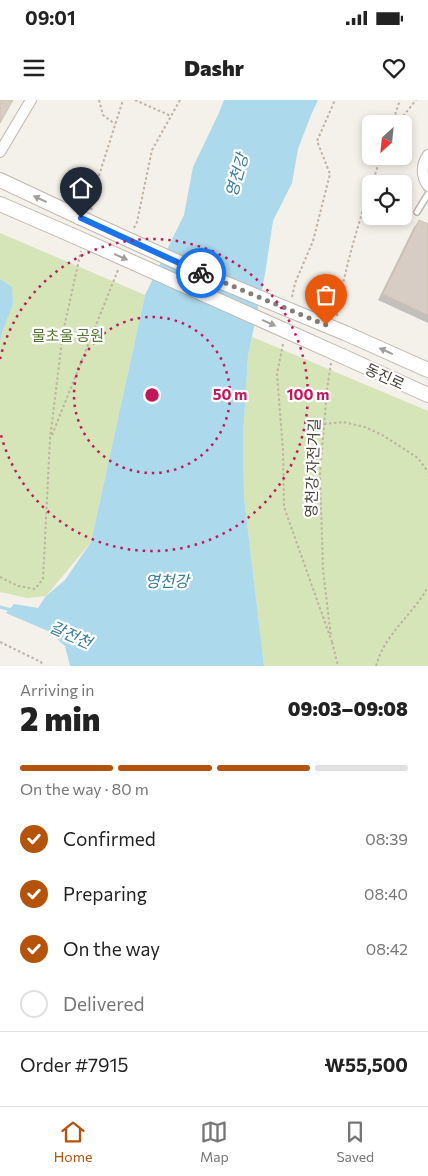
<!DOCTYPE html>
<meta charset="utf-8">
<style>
:root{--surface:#fff;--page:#f2f2f2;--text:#222;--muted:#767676;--line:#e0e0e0;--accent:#b45309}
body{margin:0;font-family:Commissioner,"Noto Sans KR",sans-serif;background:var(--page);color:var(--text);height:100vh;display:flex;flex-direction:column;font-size:19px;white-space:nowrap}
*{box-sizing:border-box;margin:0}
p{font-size:16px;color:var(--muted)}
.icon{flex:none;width:28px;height:28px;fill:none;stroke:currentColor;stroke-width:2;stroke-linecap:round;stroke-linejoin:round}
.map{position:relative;height:566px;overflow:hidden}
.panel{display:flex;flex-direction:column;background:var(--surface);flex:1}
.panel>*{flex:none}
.needle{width:32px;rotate:207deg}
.controls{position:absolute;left:362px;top:15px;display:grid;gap:10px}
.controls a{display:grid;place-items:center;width:50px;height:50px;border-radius:8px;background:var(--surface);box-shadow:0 2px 8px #0003;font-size:25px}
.pin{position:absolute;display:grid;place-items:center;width:42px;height:42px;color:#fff;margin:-51px -21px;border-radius:50% 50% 50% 0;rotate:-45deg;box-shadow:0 0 5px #0007}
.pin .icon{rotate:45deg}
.courier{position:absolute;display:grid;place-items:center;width:50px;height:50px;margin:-25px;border:4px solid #1a73e8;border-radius:50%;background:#fff;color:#222;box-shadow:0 1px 6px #0007}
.head em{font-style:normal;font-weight:800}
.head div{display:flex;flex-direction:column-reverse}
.head{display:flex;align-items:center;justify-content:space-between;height:85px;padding:0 20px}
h1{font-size:32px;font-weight:800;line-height:38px}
.bar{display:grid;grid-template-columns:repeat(4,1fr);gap:8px 5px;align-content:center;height:60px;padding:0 20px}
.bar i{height:6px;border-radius:4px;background:var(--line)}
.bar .on{background:var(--accent)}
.bar p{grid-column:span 4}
.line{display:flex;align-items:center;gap:12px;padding:0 20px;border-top:1px solid var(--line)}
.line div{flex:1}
ol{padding:0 20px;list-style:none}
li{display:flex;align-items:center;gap:15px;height:55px}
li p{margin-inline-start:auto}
li .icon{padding:5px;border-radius:50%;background:var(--accent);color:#fff;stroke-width:4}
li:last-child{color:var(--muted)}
li i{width:28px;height:28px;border:2px solid var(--line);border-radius:50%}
.status{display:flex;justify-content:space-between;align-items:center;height:35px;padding:0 25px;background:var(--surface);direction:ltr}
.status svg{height:14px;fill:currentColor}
header{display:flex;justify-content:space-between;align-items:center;height:65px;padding:0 20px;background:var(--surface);font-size:22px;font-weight:800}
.tabs{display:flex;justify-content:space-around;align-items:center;height:70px;border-top:1px solid var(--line);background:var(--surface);font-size:14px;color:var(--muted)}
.tabs a{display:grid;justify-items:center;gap:2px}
.tabs .on{color:var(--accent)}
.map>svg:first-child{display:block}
.green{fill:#d5e5b7}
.water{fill:#acd9eb}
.shadow{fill:#0003}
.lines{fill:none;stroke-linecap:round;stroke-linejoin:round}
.stream{stroke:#acd9eb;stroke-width:3}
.building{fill:#d8cdc4;stroke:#cfc2b4}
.service-casing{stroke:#bfb7ad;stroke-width:8}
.minor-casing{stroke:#bfb7ad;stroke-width:12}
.tertiary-casing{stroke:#bfb7ad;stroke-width:16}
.path{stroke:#bfb1a0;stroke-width:2;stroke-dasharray:2.5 2.5;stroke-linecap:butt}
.service{stroke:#fff;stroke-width:5}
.minor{stroke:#fff;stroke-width:10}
.tertiary{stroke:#fff;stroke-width:14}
.tertiary-bridge-casing{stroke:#bfb7ad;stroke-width:16;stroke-linecap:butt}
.tertiary-bridge{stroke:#fff;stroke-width:14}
.oneway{fill:#a3a09c}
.done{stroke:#847e77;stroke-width:5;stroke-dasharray:0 9}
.route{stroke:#1a73e8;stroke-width:6}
.ring{fill:none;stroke:#c2185b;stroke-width:2.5;stroke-dasharray:2.5 5}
.labels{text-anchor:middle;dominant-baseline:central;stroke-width:4.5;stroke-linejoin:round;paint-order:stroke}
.park-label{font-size:15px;fill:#527530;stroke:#fff}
.street-label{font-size:15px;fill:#474039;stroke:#fff}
.water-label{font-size:16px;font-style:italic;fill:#367c9c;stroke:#fff}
.centre{fill:#c2185b;stroke:#fff;stroke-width:2.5}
.ring-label{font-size:15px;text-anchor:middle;font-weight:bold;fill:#c2185b;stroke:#fff;stroke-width:4.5;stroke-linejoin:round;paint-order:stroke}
</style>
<div class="status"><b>09:01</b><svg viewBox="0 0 49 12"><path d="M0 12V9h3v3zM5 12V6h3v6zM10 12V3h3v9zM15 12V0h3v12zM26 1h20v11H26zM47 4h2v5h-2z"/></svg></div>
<header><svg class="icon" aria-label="menu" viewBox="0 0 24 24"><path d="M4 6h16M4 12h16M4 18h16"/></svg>Dashr<svg class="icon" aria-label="heart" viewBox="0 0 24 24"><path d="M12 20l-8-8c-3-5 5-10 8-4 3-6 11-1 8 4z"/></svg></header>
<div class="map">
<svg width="428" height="566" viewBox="0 0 428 566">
<rect width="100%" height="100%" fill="#f4f0ea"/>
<path class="green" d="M0 133 145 195 91 442 46 496 27 498 0 492Z
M252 237 428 311V566H264L244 397 243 336 248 256Z"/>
<path class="water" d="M224 0H318L311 15 298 49 292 83 273 121 265 174 248 256 243 336 244 397 264 566H70L65 546 48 531 6 513 14 504 38 508 46 496 65 480 91 442 145 195 184 115 193 67 218 15Z
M0 179 12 187 13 204 2 232 0 242Z"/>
<path class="shadow" d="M420 121 428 125V223L378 200 414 127Z"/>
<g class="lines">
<path class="stream" d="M0 507 11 510"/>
</g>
<path class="building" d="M0 0H13L0 23Z
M419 120 428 124V215L383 194Z"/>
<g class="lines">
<g class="service-casing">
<path id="service" d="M417 112 428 94"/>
</g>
<g class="minor-casing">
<path id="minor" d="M0 52 31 0
M428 55C421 65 421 76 428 86"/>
</g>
<g class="tertiary-casing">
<path id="tertiary" d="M0 80 81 118
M0 104 76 137
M345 233 428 270
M342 256 428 295"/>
</g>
<path class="path" d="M99 0 103 15 115 24
M135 0 171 16
M392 24 400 0
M397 24 416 0
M372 84 381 56
M91 110 96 85 123 0
M134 128 137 122 152 50 180 0
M292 197 295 183 313 141 330 74 317 41 335 0
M337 216C344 171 357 128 371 85
M283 244 277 274 283 351 284 407 332 542
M331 263 327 290 320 374 323 470 331 537
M324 324 343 322 365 327 384 336 418 358 428 372
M52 335 118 170
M0 477 18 486 35 489 43 479 50 339 63 232 81 151
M0 542 41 562 43 566
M332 542 338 566
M376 566C385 533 412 516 428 487"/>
<use href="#service" class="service"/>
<use href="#minor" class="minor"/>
<use href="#tertiary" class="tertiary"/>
<g class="tertiary-bridge-casing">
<path id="tertiary-bridge" d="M81 118 217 180 345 233
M76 137 342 256"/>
</g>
<use href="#tertiary-bridge" class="tertiary-bridge"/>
</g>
<defs><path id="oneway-solid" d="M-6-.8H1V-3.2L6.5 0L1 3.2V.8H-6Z" transform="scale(1.25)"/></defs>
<g class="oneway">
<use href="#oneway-solid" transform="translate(40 99) rotate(-155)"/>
<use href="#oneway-solid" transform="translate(121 157) rotate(24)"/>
<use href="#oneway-solid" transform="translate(269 223) rotate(24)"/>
<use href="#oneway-solid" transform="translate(386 251) rotate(-156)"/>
</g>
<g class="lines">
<path class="done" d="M201 173 326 225"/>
<path class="route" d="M81 118 201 173"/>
</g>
<g class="ring">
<circle cx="152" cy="295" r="78"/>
<path d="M0 259A156 156 0 1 1 0 331"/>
</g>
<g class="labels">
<g class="park-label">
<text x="68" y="235">물초울 공원</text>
</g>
<g class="street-label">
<text transform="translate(385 276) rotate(25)">동진로</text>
<text transform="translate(312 368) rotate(-88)">영천강 자전거길</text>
</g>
<g class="water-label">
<text transform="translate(236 75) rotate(-74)">영천강</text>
<text x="167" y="480">영천강</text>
<text transform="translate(71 534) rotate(24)">갈전천</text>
</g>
</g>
<circle cx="152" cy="295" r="8" class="centre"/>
<g class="ring-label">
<text x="230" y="300">50 m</text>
<text x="308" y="300">100 m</text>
</g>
</svg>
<div class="controls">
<a><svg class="needle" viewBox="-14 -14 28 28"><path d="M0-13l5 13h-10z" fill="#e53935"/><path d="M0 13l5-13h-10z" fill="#767676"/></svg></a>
<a><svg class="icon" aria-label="locate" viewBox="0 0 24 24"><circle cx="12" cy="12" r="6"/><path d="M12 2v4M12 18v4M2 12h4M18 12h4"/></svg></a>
</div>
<div class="pin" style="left:326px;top:225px;background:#ea580c"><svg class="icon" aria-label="bag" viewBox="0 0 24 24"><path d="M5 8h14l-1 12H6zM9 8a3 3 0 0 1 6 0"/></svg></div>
<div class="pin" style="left:81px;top:118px;background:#1f2937"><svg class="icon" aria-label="home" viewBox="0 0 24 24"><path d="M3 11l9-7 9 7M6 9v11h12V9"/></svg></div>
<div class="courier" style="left:201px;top:173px"><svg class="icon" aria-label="bike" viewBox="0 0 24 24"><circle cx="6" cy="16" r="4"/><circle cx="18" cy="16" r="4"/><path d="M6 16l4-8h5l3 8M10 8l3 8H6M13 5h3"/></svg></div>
</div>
<section class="panel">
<div class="head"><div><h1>2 min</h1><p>Arriving in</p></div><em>09:03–09:08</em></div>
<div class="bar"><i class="on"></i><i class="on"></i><i class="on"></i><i></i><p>On the way · 80 m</p></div>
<ol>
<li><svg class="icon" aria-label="check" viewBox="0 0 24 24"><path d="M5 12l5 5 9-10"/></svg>Confirmed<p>08:39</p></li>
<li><svg class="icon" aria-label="check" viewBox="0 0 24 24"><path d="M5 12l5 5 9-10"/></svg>Preparing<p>08:40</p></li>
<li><svg class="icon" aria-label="check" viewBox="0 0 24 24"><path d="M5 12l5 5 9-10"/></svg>On the way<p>08:42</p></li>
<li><i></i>Delivered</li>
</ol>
<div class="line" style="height:65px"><div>Order #7915</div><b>₩55,500</b></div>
</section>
<nav class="tabs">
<a class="on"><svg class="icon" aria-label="home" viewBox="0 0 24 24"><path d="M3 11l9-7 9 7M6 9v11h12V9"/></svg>Home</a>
<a><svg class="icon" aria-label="map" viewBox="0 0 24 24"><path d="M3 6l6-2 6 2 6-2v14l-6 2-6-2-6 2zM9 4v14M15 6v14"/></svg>Map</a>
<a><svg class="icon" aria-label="saved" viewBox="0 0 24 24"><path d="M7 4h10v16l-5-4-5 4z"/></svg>Saved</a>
</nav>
